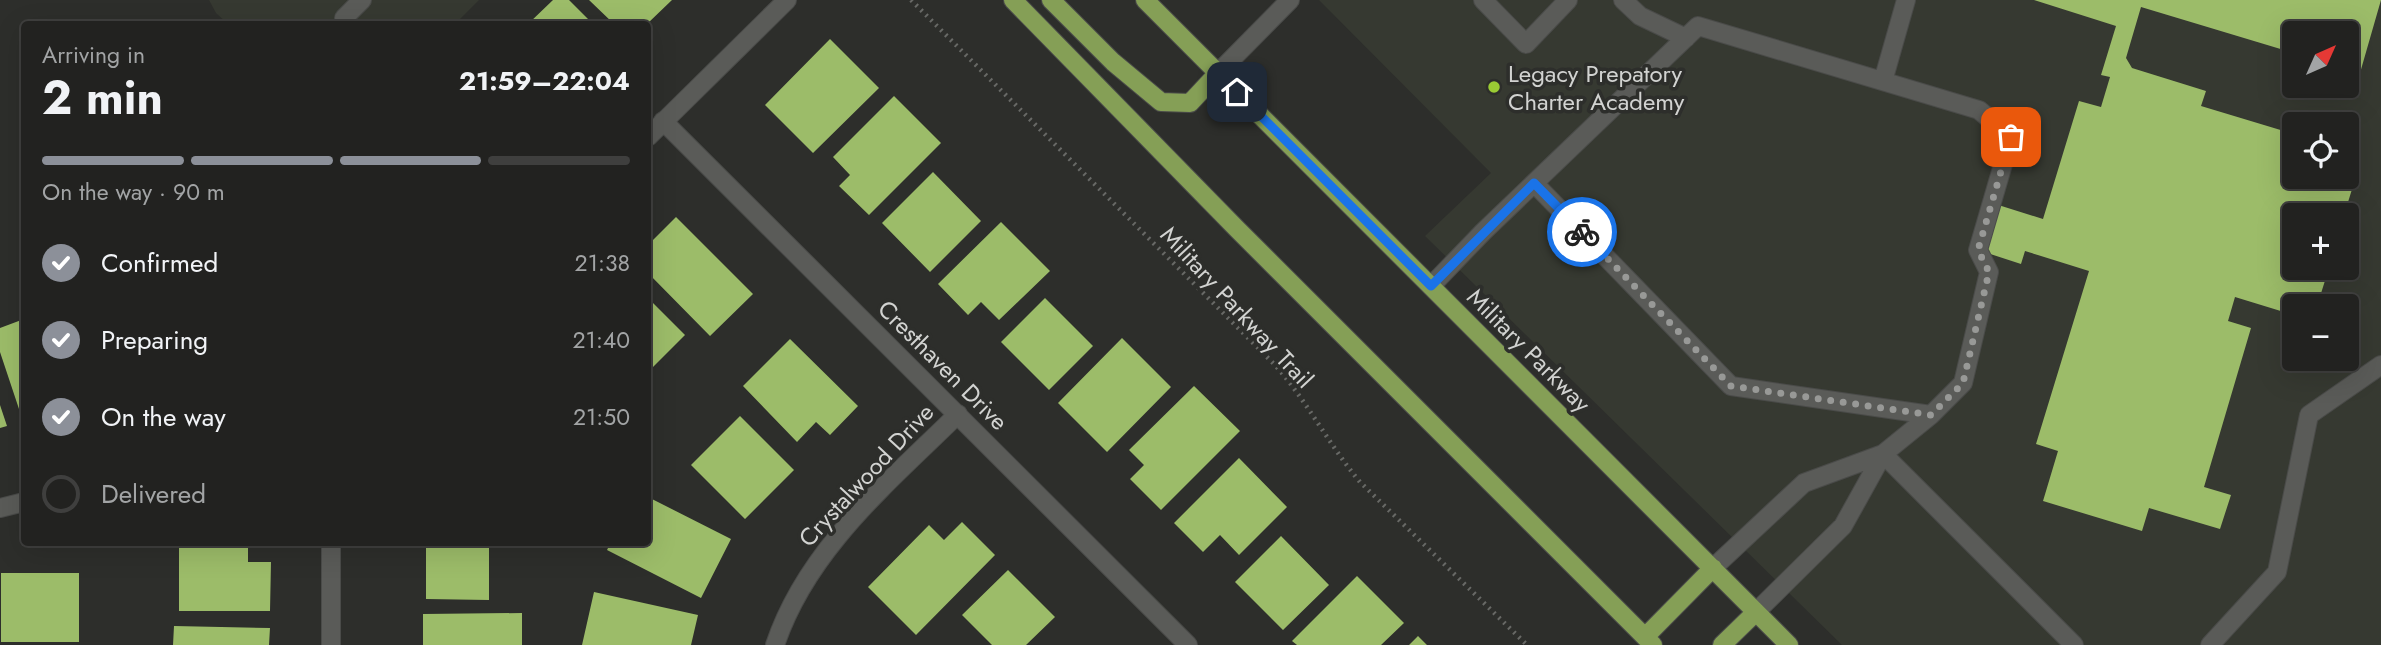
<!DOCTYPE html>
<meta charset="utf-8">
<style>
:root{--surface:#222220;--page:#2a2a29;--text:#f1f3f6;--muted:#a2a4a5;--line:#3f3f3e;--accent:#8c9099}
body{margin:0;font-family:Jost,sans-serif;background:var(--page);color:var(--text);height:100vh;display:flex;flex-direction:column;font-size:26px;white-space:nowrap}
*{box-sizing:border-box;margin:0}
p{font-size:23px;color:var(--muted)}
.icon{flex:none;width:38px;height:38px;fill:none;stroke:currentColor;stroke-width:2;stroke-linecap:round;stroke-linejoin:round}
.map{position:relative;flex:1;overflow:hidden}
.panel{position:absolute;left:21px;top:21px;width:630px;height:525px;display:flex;flex-direction:column;background:var(--surface);border-radius:7px;box-shadow:0 7px 28px #0002,0 0 0 2px var(--line)}
.panel>*{flex:none}
.needle{width:46px;rotate:45deg}
.buttons{position:absolute;left:2282px;top:21px;display:grid;gap:14px}
.buttons a{display:grid;place-items:center;width:77px;height:77px;border-radius:7px;background:var(--surface);box-shadow:0 7px 28px #0002,0 0 0 2px var(--line);font-size:35px}
.pin{position:absolute;display:grid;place-items:center;width:60px;height:60px;color:#fff;margin:-30px;border-radius:14px;box-shadow:0 4px 10px #0006}
.courier{position:absolute;display:grid;place-items:center;width:70px;height:70px;margin:-35px;border:5px solid #1a73e8;border-radius:50%;background:#fff;color:#222;box-shadow:0 2px 9px #0007}
.headline em{font-style:normal;font-weight:700}
.headline div{display:flex;flex-direction:column-reverse}
.headline{display:flex;align-items:center;justify-content:space-between;height:119px;padding:0 21px}
h1{font-size:46px;font-weight:700;line-height:52px}
.bar{display:grid;grid-template-columns:repeat(4,1fr);gap:10px 7px;align-content:center;height:84px;padding:0 21px}
.bar i{height:9px;border-radius:5px;background:var(--line)}
.bar .active{background:var(--accent)}
.bar p{grid-column:span 4}
ol{padding:0 21px;list-style:none}
li{display:flex;align-items:center;gap:21px;height:77px}
li p{margin-inline-start:auto}
li .icon{padding:7px;border-radius:50%;background:var(--accent);color:#fff;stroke-width:4}
li:last-child{color:var(--muted)}
li i{width:38px;height:38px;border:4px solid var(--line);border-radius:50%}
.map>svg:first-child{display:block}
.built{fill:#363931;fill-rule:evenodd}
.building{fill:#9cbc69}
.lines{fill:none;stroke-linecap:round;stroke-linejoin:round}
.minor-casing{stroke:#4a4b49;stroke-width:20}
.major-casing{stroke:#4a4b49;stroke-width:20}
.path{stroke:#686966;stroke-width:4.5;stroke-dasharray:2 5;stroke-linecap:butt}
.minor{stroke:#5a5b58;stroke-width:18}
.major{stroke:#859f56;stroke-width:18}
.done{stroke:#989997;stroke-width:7;stroke-dasharray:0 12.6}
.route{stroke:#1a73e8;stroke-width:9}
.poi-dot{fill:#9acb34;stroke:#2d2e2b;stroke-width:2.5}
.labels{text-anchor:middle;dominant-baseline:central;stroke-width:7;stroke-linejoin:round;paint-order:stroke}
.poi-label{font-size:24px;fill:#d2d3d1;stroke:#2d2e2b;text-anchor:start}
.street-label{font-size:24px;fill:#d2d3d1;stroke:#2d2e2b}
</style>
<div class="map">
<svg width="2381" height="645" viewBox="0 0 2381 645">
<rect width="100%" height="100%" fill="#2d2e2b"/>
<path class="built" d="M209 0H479L455 24H228L216 13Z
M1319 0H2381V645H1842L1425 236 1491 173ZM2294 33H2347V86H2294ZM2294 124H2347V177H2294ZM2294 215H2347V268H2294ZM2294 306H2347V359H2294Z"/>
<path class="building" d="M553 0H569L593 24H528Z
M589 0H672L647 24H614Z
M2034 0H2381L2360 73 2347 69V33H2294V53L2141 7 2126 58 2132 68 2206 91 2201 106 2294 134V177H2347V166L2358 170 2344 215H2294V268H2329L2317 306H2294V315L2235 297 2228 321 2251 328 2204 487 2231 495 2220 529 2149 508 2142 531 2043 501 2058 451 2036 444 2089 271 2025 251 2021 264 1978 250 1992 203 2043 219 2079 101 2101 107 2110 77 2101 75 2116 26Z
M830 39 879 88 813 153 765 105Z
M894 96 941 143 869 215 839 186 850 175 833 157Z
M933 172 981 221 930 272 882 223Z
M676 217 753 294 710 336 648 273V245Z
M1001 222 1050 271 999 320 981 302 968 315 938 284Z
M648 298 685 335 648 372Z
M1045 298 1093 346 1049 390 1001 342Z
M24 319V424L0 352V328Z
M1122 338 1171 387 1107 452 1058 403Z
M790 339 858 406 830 435 816 422 797 442 743 386Z
M1194 386 1240 431 1161 510 1130 479 1144 465 1129 450Z
M0 405 7 426 0 428Z
M740 416 794 470 745 519 691 465Z
M1239 458 1287 507 1239 555 1220 535 1203 552 1174 523Z
M648 497 731 539 701 598 607 550 611 542H648Z
M962 522 995 555 916 635 868 587 929 525 944 540Z
M1281 536 1329 585 1283 630 1235 582Z
M179 542H248V562H271L270 611H179Z
M426 542H489V600L426 599Z
M1008 570 1055 617 1026 645H992L962 615Z
M1 573H79V642H1Z
M1357 576 1404 623 1381 645H1297L1292 641Z
M594 592 698 615 691 645H582Z
M522 613V645H423V614Z
M174 626 270 628 269 645H173Z
M1418 636 1427 645H1409Z"/>
<g class="lines">
<g class="minor-casing">
<path id="minor" d="M1483 0 1526 44 1568 0
M1623 0 1640 16 1686 38
M344 18 362 0
M1218 73 1290 0
M1883 81 1906 0
M663 121 1188 645
M648 137 787 0
M1534 183 1731 386 1931 415
M1431 286 1483 232 1698 26 1979 110 2011 137 1978 250 1989 272 1963 383 1931 415 1883 454 1804 483 1713 568
M1883 454 2074 645
M0 508 24 502
M1756 612 1843 526 1883 454
M331 645V542
M775 645C807 549 888 483 958 414
M2210 645 2277 572 2309 415 2381 365"/>
</g>
<g class="major-casing">
<path id="major" d="M1013 0 1237 229 1653 645
M1051 0 1113 62 1161 102 1190 103 1218 73
M1145 0 1789 645
M1645 637 1713 568
M1722 645 1756 612"/>
</g>
<path class="path" d="M911 0 1275 365C1307 401 1329 445 1360 482L1527 645"/>
<use href="#minor" class="minor"/>
<use href="#major" class="major"/>
</g>
<g class="lines">
<path class="done" d="M1582 232 1731 386 1931 415 1963 383 1989 272 1978 250 2011 137"/>
<path class="route" d="M1237 92 1431 286 1534 183 1582 232"/>
</g>
<circle class="poi-dot" cx="1494" cy="87" r="7"/>
<g class="labels">
<g class="poi-label">
<text x="1508" y="73">Legacy Prepatory<tspan x="1508" dy="28">Charter Academy</tspan></text>
</g>
<g class="street-label">
<text transform="translate(1237 307) rotate(47)">Military Parkway Trail</text>
<text transform="translate(1529 350) rotate(45)">Military Parkway</text>
<text transform="translate(943 365) rotate(45)">Cresthaven Drive</text>
<text transform="translate(866 475) rotate(-47)">Crystalwood Drive</text>
</g>
</g>
</svg>
<div class="buttons">
<a><svg class="needle" viewBox="-14 -14 28 28"><path d="M0-13l5 13h-10z" fill="#e53935"/><path d="M0 13l5-13h-10z" fill="#a2a4a5"/></svg></a>
<a><svg class="icon" aria-label="locate" viewBox="0 0 24 24"><circle cx="12" cy="12" r="6"/><path d="M12 2v4M12 18v4M2 12h4M18 12h4"/></svg></a>
<a>+</a>
<a>−</a>
</div>
<div class="pin" style="left:2011px;top:137px;background:#ea580c"><svg class="icon" aria-label="bag" viewBox="0 0 24 24"><path d="M5 8h14l-1 12H6zM9 8a3 3 0 0 1 6 0"/></svg></div>
<div class="pin" style="left:1237px;top:92px;background:#1f2937"><svg class="icon" aria-label="home" viewBox="0 0 24 24"><path d="M3 11l9-7 9 7M6 9v11h12V9"/></svg></div>
<div class="courier" style="left:1582px;top:232px"><svg class="icon" aria-label="bike" viewBox="0 0 24 24"><circle cx="6" cy="16" r="4"/><circle cx="18" cy="16" r="4"/><path d="M6 16l4-8h5l3 8M10 8l3 8H6M13 5h3"/></svg></div>
<section class="panel">
<div class="headline"><div><h1>2 min</h1><p>Arriving in</p></div><em>21:59–22:04</em></div>
<div class="bar"><i class="active"></i><i class="active"></i><i class="active"></i><i></i><p>On the way · 90 m</p></div>
<ol>
<li><svg class="icon" aria-label="check" viewBox="0 0 24 24"><path d="M5 12l5 5 9-10"/></svg>Confirmed<p>21:38</p></li>
<li><svg class="icon" aria-label="check" viewBox="0 0 24 24"><path d="M5 12l5 5 9-10"/></svg>Preparing<p>21:40</p></li>
<li><svg class="icon" aria-label="check" viewBox="0 0 24 24"><path d="M5 12l5 5 9-10"/></svg>On the way<p>21:50</p></li>
<li><i></i>Delivered</li>
</ol>
</section>
</div>
